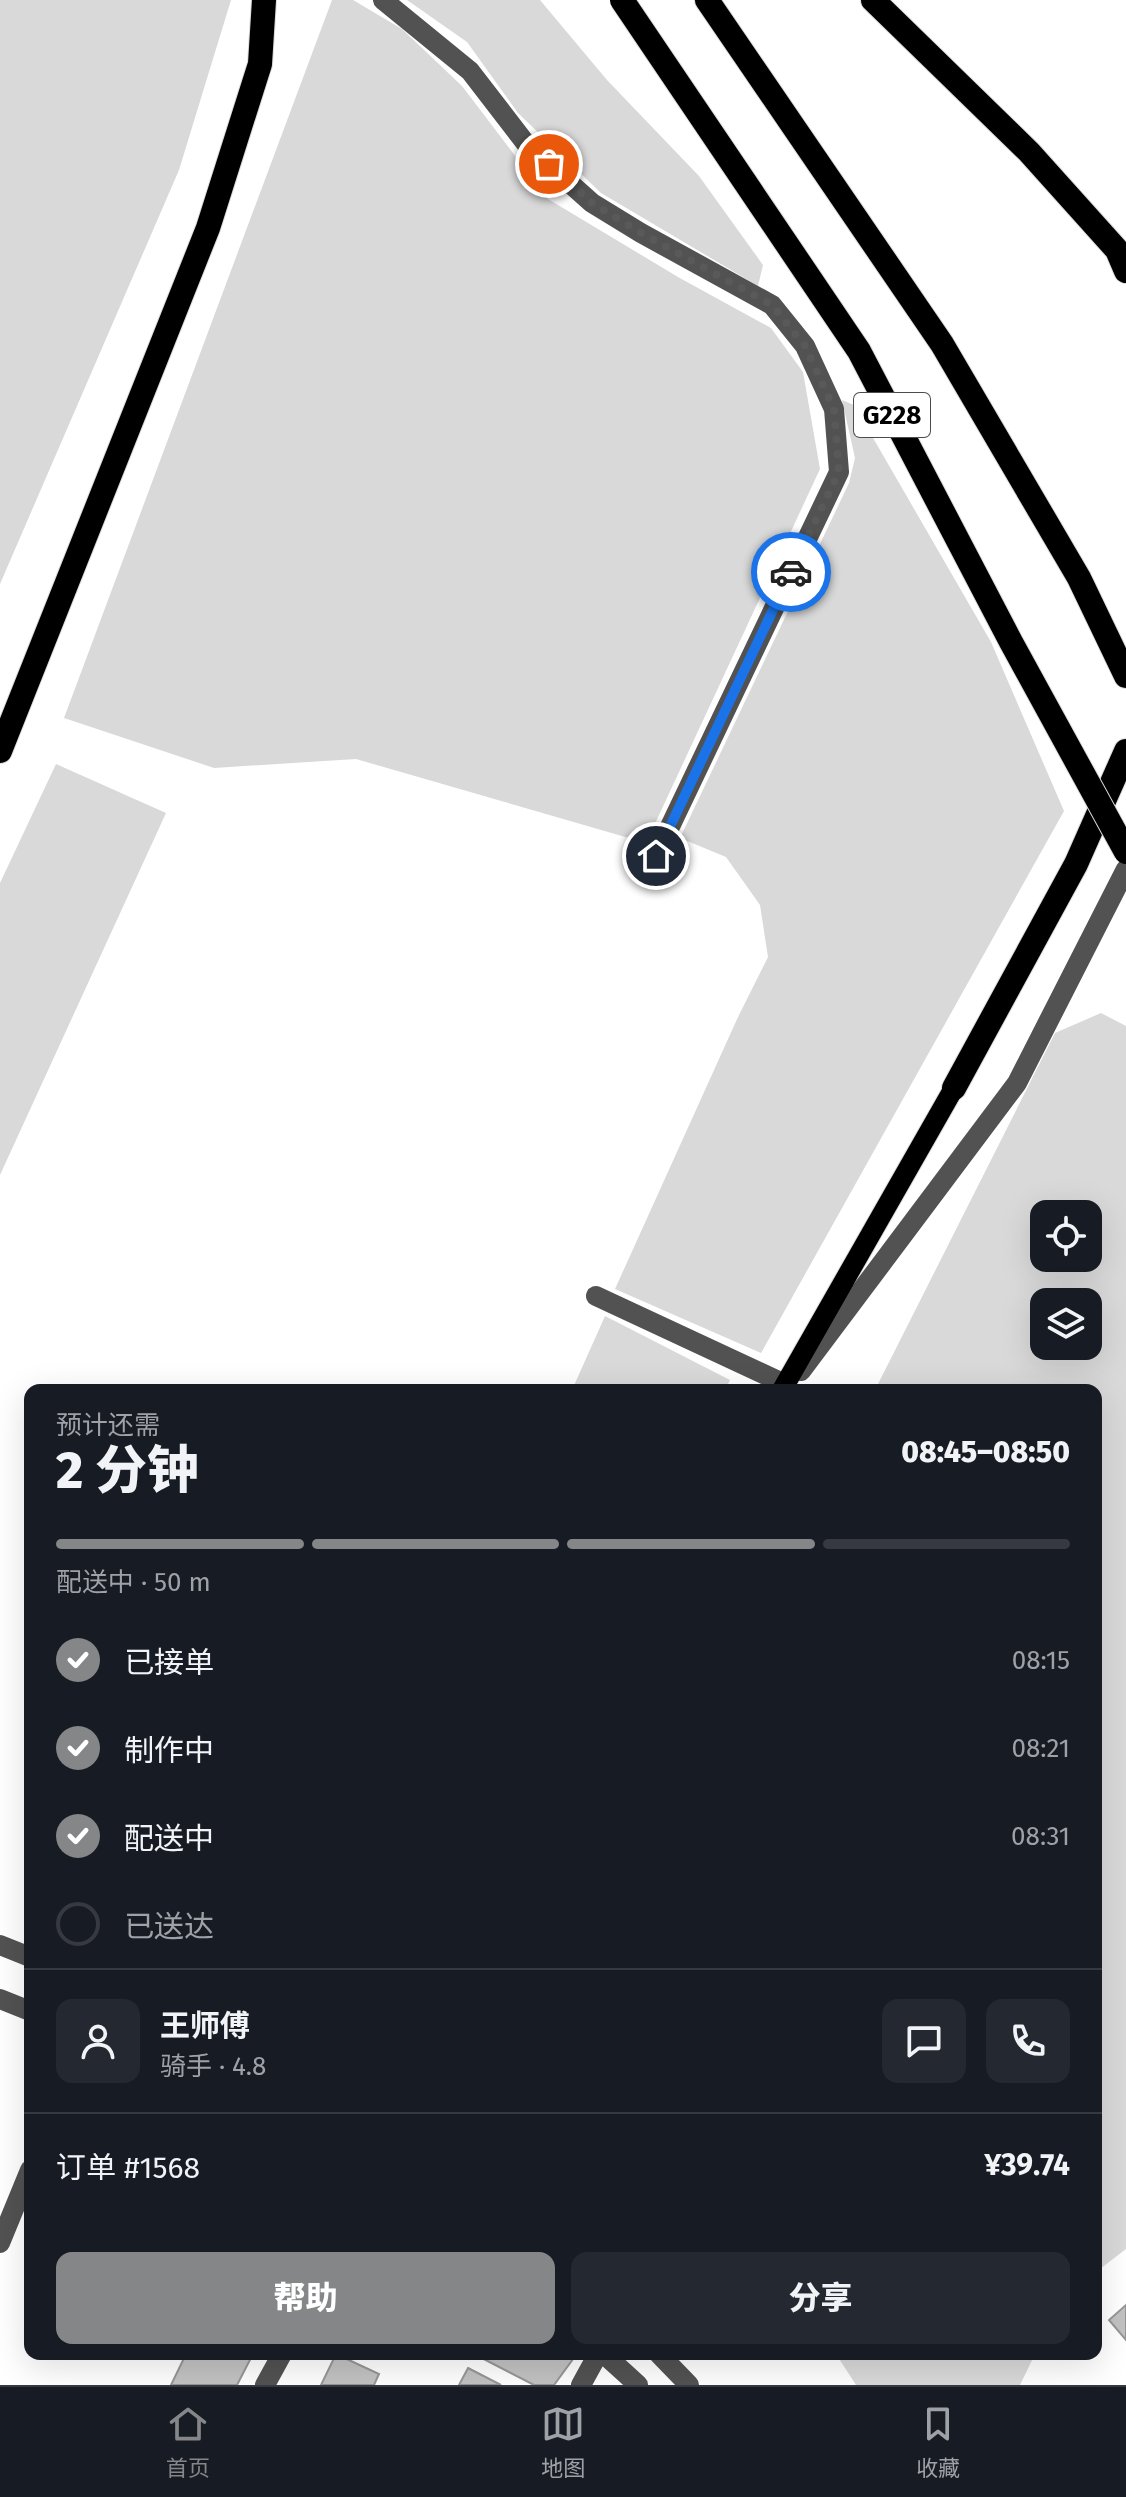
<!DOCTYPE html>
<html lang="zh">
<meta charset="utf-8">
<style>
:root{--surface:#171b24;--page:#242831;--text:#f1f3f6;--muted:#9ea1a6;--line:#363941;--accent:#858687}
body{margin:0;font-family:"Fira Sans","Noto Sans SC",sans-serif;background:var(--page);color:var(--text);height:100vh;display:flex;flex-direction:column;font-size:30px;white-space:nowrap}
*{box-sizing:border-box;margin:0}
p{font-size:26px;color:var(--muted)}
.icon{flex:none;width:44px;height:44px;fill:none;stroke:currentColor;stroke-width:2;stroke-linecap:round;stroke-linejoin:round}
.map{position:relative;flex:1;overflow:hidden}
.side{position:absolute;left:24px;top:1384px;width:1078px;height:976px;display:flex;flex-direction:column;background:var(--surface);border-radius:16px;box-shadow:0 8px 32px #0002}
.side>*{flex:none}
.controls{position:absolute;left:1030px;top:1200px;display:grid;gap:16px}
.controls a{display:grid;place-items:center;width:72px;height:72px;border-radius:16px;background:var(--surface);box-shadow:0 8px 32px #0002;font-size:40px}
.pin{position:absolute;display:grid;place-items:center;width:68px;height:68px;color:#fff;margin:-34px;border:4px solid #fff;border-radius:50%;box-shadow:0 2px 8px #0007}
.courier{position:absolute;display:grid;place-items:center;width:80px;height:80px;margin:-40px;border:6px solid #1a73e8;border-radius:50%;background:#fff;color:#222;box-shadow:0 2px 10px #0007}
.overview em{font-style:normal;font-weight:800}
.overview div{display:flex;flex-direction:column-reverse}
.overview{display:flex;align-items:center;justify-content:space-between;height:136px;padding:0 32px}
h1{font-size:52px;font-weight:800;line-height:60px}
.bar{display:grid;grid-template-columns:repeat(4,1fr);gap:12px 8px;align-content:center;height:96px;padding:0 32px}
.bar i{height:10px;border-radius:6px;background:var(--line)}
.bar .on{background:var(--accent)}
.bar p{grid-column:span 4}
.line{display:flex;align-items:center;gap:20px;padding:0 32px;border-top:2px solid var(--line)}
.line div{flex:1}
.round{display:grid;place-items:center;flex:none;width:84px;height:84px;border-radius:16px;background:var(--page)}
ol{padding:0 32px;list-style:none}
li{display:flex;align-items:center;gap:24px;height:88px}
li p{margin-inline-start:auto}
li .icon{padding:8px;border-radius:50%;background:var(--accent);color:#fff;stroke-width:4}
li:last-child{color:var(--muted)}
li i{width:44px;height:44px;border:4px solid var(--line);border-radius:50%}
.action{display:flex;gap:16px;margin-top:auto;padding:16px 32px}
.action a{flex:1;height:92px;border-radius:16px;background:var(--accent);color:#fff;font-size:32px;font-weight:800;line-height:92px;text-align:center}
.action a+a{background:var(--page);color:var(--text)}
.dock{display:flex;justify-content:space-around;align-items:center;height:112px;border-top:2px solid var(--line);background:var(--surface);font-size:22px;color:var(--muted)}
.dock a{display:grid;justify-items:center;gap:4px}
.dock .on{color:var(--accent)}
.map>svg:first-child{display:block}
.green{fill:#d9d9d9;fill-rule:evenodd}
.building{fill:#c2c2c2;stroke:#969696;stroke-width:2}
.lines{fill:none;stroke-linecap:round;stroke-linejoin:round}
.major-casing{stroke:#dbdbdb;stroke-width:22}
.highway-casing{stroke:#dbdbdb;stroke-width:26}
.minor{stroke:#525252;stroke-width:20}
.major{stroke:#000;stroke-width:20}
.highway{stroke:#000;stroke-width:24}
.highway-bridge-casing{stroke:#dbdbdb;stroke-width:26;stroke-linecap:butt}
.highway-bridge{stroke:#000;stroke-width:24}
.done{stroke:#595959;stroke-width:8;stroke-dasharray:0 14.4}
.route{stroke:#1a73e8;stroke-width:10}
.labels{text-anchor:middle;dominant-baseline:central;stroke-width:6;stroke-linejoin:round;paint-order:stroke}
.shield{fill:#fff;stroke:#4c4c4c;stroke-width:2}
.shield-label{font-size:26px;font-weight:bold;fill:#000}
</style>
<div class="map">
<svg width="1126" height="2385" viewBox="0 0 1126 2385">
<rect width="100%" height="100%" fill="#fff"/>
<path class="green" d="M0 0H231L179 170 0 584Z
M332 0H353L402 29 462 86 548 199 678 277 771 328 803 372 820 469 646 843 356 759 214 768 64 718Z
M407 0H540L607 80 699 176 763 265 758 286 601 193 518 113 467 42Z
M842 400 854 405 991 642 1064 811 761 1353 615 1289 738 1017 768 957 760 905 726 857 680 838 849 483 855 458Z
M56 764 166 813 0 1175V883Z
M1101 1013 1126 1026V2249L1096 2272V1390H875L1055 1033ZM1044 1214H1088V1258H1044ZM1044 1302H1088V1346H1044Z
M605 1316 730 1380 725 1390H572Z
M836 2354H1035L1020 2385H856Z"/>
<path class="building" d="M1126 2305V2340L1109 2320Z
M186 2354H253L237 2385H171Z
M336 2354 379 2374 374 2385H321Z
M474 2354H569L573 2359 554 2385H534Z
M468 2368 501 2385H459Z"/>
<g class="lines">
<g class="major-casing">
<path id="major" d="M782 1390 954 1088"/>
</g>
<g class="highway-casing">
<path id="highway" d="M707 0 942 344 1079 578 1126 676
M873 0 1029 152 1117 250 1126 271
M0 751 208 228 260 64 264 0
M954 1088 1076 864 1126 751"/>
</g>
<path class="minor" d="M383 0 470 71 527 145 592 203 641 233 772 305 805 346 834 409 839 472 656 856
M596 1296 785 1384
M801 1371 1017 1083 1126 869
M0 1945 30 1957
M0 1999 30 2011
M0 2243 30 2170
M604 2354 638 2385
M659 2354 689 2385
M265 2385 282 2354
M581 2385 598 2354"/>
<use href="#major" class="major"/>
<use href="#highway" class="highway"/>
<g class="highway-bridge-casing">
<path id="highway-bridge" d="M622 0 859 351 1011 642 1126 852"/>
</g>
<use href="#highway-bridge" class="highway-bridge"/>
</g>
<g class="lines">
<path class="done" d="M549 164 592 203 641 233 772 305 805 346 834 409 839 472 791 572"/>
<path class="route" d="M656 856 791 572"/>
</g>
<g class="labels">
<rect class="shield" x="854" y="393" width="76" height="44" rx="6"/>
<g class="shield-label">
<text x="892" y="415">G228</text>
</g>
</g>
</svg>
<div class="controls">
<a><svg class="icon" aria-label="locate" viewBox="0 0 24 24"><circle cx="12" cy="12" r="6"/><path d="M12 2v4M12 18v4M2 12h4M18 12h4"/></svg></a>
<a><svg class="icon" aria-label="layers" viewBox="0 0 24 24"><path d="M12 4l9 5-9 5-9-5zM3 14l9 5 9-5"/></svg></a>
</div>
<div class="pin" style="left:549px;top:164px;background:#ea580c"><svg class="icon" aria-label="bag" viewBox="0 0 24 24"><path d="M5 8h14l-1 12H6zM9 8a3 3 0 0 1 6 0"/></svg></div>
<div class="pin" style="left:656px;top:856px;background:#1f2937"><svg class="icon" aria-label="home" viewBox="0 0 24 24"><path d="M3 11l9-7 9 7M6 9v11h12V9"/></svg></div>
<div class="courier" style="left:791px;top:572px"><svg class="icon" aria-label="car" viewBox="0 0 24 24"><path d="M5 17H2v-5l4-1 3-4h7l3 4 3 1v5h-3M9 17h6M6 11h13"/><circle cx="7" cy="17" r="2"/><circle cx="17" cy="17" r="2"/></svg></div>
<section class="side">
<div class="overview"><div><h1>2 分钟</h1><p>预计还需</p></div><em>08:45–08:50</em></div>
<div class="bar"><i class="on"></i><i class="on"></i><i class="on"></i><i></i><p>配送中 · 50 m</p></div>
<ol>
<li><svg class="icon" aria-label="check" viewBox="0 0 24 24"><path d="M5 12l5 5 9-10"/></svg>已接单<p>08:15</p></li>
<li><svg class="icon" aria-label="check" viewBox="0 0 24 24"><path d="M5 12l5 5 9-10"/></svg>制作中<p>08:21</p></li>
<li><svg class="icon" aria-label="check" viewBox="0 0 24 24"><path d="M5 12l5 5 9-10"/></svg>配送中<p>08:31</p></li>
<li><i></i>已送达</li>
</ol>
<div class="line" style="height:144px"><a class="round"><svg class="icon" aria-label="person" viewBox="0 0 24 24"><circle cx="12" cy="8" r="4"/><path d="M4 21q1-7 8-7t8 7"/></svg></a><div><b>王师傅</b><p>骑手 · 4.8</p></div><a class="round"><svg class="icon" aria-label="chat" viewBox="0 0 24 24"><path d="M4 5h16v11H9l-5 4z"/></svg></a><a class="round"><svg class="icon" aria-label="phone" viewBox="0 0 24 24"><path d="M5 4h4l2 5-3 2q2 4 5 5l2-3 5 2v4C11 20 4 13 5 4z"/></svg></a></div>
<div class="line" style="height:104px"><div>订单 #1568</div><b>¥39.74</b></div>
<div class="action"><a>帮助</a><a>分享</a></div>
</section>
</div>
<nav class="dock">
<a class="on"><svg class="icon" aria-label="home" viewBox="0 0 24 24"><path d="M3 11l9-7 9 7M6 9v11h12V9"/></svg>首页</a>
<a><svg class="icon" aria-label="map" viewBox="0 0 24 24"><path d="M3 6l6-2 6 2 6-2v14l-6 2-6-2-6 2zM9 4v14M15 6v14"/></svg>地图</a>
<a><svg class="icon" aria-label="saved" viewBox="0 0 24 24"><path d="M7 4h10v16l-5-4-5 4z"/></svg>收藏</a>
</nav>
